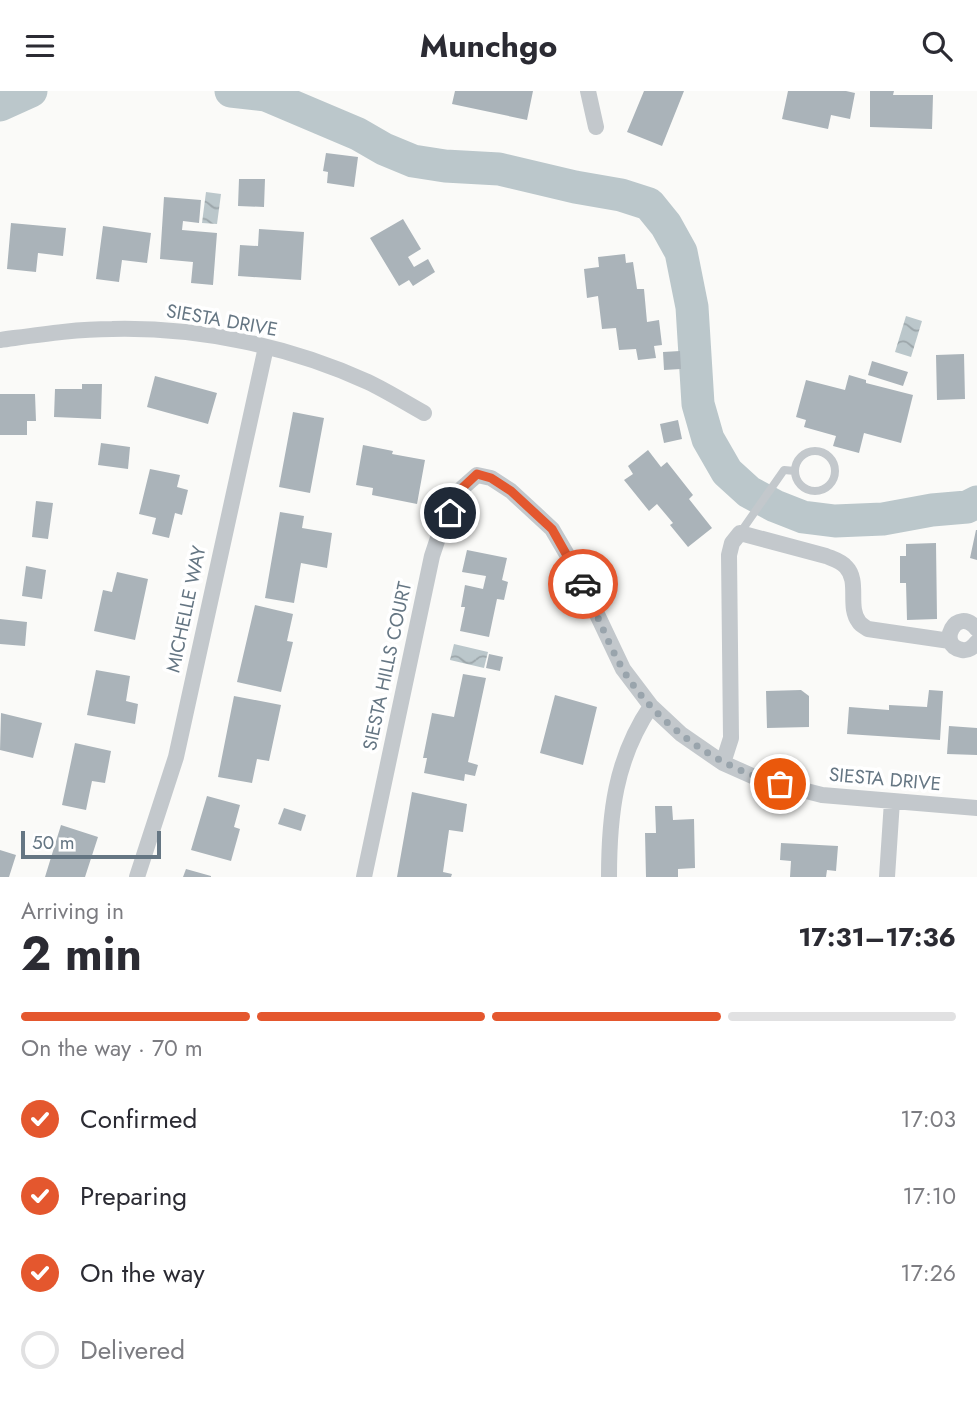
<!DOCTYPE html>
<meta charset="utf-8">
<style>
:root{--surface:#fff;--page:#f7f7f7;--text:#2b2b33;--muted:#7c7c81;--line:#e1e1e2;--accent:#e4572e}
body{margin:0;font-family:Jost,sans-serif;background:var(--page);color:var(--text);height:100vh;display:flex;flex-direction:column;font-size:26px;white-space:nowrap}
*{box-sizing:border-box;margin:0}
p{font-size:23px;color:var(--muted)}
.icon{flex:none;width:38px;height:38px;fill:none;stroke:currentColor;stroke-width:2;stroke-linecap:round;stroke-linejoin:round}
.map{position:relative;height:786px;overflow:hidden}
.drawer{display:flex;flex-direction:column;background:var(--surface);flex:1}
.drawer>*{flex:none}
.scale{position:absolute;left:21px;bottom:18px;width:140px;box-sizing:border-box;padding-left:7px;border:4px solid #657683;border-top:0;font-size:19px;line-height:24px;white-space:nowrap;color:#657683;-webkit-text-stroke:5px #fff;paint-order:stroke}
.pin{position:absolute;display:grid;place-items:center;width:60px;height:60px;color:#fff;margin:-30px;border:4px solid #fff;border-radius:50%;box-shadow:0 2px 7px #0007}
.courier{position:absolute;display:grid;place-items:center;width:70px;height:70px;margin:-35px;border:5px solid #e4572e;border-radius:50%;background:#fff;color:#222;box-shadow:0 2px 9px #0007}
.summary em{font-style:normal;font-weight:700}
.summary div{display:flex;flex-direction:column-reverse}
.summary{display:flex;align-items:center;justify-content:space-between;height:119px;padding:0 21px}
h1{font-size:46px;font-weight:700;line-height:52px}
.bar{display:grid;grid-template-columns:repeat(4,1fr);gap:10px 7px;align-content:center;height:84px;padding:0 21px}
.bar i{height:9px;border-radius:5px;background:var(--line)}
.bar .on{background:var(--accent)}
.bar p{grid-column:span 4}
ol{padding:0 21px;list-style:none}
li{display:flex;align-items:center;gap:21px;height:77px}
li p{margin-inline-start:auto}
li .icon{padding:7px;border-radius:50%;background:var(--accent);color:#fff;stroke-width:4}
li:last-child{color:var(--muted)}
li i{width:38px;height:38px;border:4px solid var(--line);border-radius:50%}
header{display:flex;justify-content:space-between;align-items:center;height:91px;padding:0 21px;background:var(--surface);font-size:32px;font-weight:700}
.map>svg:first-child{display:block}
.water{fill:url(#water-waves)}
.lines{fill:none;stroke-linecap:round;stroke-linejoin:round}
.river{stroke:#bbc7cb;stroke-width:33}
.building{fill:#aab3b9}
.service{stroke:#c3c8cc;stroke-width:8}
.minor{stroke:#c3c8cc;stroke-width:16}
.done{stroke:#99a4ac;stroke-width:7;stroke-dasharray:0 12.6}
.route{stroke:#e4572e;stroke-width:9}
.labels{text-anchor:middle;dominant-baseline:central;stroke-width:7;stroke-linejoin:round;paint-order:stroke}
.street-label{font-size:19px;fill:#657683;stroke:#fff}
</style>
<header><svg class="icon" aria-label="menu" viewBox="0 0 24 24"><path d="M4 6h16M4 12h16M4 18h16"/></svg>Munchgo<svg class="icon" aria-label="search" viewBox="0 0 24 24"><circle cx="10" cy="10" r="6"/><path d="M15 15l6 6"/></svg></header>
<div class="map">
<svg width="977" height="786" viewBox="0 0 977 786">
<defs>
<pattern id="water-waves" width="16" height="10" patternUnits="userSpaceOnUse" patternTransform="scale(1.75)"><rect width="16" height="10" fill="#bbc7cb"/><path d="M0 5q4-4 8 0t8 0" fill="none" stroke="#9ca6aa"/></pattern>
</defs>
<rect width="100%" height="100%" fill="#fafaf8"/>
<path class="water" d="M206 101 221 103 217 133 202 132Z
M906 225 922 230 911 266 895 261Z
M454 553 488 561 484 577 450 569Z"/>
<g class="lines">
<path class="river" d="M231 0 266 4 358 43 384 58 413 70 445 75 499 78 575 96 621 104 649 113 666 134 681 161 692 216 698 313 708 348 727 381 749 401 775 415 803 426 835 430 883 428 932 419 967 416 977 411
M0 14 31 0"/>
</g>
<path class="building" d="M455 0H533L527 29 452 13Z
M644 0H684L662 55 627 41Z
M788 0H846L855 2 850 28 831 24 828 38 782 28Z
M870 0H894L893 4H933L932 38 870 36Z
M326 62 358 66 354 96 327 92 328 81 323 80Z
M239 88H265L264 116 238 115Z
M164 106 201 109 199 132 183 130 182 139 217 142 213 194 191 192 193 171 160 168Z
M403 128 421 158 408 166 414 176 428 168 435 181 413 195 409 189 399 195 370 147Z
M11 132 66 137 63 165 38 162 36 181 7 178Z
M103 135 151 142 147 172 122 169 119 191 96 188Z
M259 138 304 141 301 189 238 185 240 154 258 155Z
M625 163 626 172 633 171 637 198H644L647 231 659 229 662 254 654 255 656 267 638 269 636 258 619 259 616 237 602 238 598 205 587 207 584 178 599 176 598 166Z
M680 260 681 278 664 279 663 261Z
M964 263 965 308 937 309 936 264Z
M872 270 908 281 903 295 868 284Z
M849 284 866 289V292L913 304 901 352 864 342 859 362 833 355 836 345 804 336 806 329 796 326 806 289 845 299Z
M155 285 217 302 208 333 147 316Z
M82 293H102L101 328 54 326 55 298H82Z
M0 303H35L36 330H27V344H0Z
M293 321 324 327 310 402 279 396Z
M678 329 682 348 664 352 660 333Z
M101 352 130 356 128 378 98 374Z
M363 354 393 360 392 363 425 369 417 413 372 404 373 397 356 394Z
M648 359 661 376 667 371 693 404 689 408 712 437 688 456 670 434 673 432 657 413 649 420 624 389 633 383 628 375Z
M150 378 180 384 177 396 188 399 182 424 175 422 169 447 152 443 156 427 139 423Z
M36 410 53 412 48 448 32 446Z
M280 421 304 425 302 437 332 442 327 477 301 472 294 512 265 507Z
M976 439H977V469L970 467Z
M936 452 937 528 907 529 906 492H900V465H906V453Z
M467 459 507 467 502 489 508 491 504 509 497 508 489 546 460 540 465 516H461L465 494 483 498 486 485 462 481Z
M26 475 46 479 42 508 22 505Z
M117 481 148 488 135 549 94 540 103 499 112 501Z
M255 514 293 523 287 550 293 551 281 601 237 591Z
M0 528 27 531 25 555 0 553Z
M489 563 503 566 500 580 486 577Z
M96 579 130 585 126 610 138 613 135 633 87 624Z
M463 583 486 587 468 671 478 674 475 685 465 683 464 690 424 682 427 667H423L432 622 454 626Z
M801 599 809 605V636L767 637 766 600Z
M929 599 943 600 940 649 847 643 849 616 889 619V614L927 616Z
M555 604 597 616 583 674 540 662Z
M234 605 281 614 269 670 257 668 252 692 218 686Z
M1 622 42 632 33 667 0 659Z
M949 635 977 637V664L947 663Z
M75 652 111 660 105 692 92 690 86 719 62 714Z
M412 701 467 713 463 741 449 739 443 781 452 783 451 786H397Z
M207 705 240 714 234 736 240 738 231 770 191 759Z
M655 715H672L673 729 694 728 695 777 678 778V786H646L645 742H656Z
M284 717 306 724 301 740 278 733Z
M61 734 98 746 85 786H45Z
M781 752 838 755 836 780 827 779 826 786H790L791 770 780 769Z
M0 759 16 764 9 786H0Z
M186 778 211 785V786H183Z"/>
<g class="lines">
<path class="service" d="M795 380a20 20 0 1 1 40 0a20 20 0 1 1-40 0Z
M740 442 784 379 795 380"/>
<path class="minor" d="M588 0 596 36
M0 249C37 244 75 238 112 238 199 236 289 255 368 291 387 300 406 312 424 322
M977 538C956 513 936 555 962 559 969 560 973 556 977 551
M723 672 731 647 729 464 732 452 740 442 826 465C833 468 841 470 846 476 860 490 847 516 859 531 861 534 865 536 868 538L950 550
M137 786 176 666 266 256
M364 786 432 465 439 444 460 399 477 384 491 387 511 400 552 438 576 479 623 578 651 615 681 643 723 672 759 688 822 704 977 717
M609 786C609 724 615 668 651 615
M887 786 892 710"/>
</g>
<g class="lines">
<path class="done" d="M583 493C596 521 607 550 622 577 654 632 719 678 780 693"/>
<path class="route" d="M450 422 460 399 477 383 491 387 511 400 552 438 583 493"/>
</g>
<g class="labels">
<g class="street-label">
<text transform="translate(222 229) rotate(10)">SIESTA DRIVE</text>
<text transform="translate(186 518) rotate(-78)">MICHELLE WAY</text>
<text transform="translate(387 575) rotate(-78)">SIESTA HILLS COURT</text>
<text transform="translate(885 688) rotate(5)">SIESTA DRIVE</text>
</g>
</g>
</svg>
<div class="scale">50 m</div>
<div class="pin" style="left:780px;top:693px;background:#ea580c"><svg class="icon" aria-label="bag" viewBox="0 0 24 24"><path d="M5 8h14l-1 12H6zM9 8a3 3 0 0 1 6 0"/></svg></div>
<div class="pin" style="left:450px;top:422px;background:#1f2937"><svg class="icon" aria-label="home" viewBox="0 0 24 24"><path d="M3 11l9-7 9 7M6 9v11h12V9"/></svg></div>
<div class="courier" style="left:583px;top:493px"><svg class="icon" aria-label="car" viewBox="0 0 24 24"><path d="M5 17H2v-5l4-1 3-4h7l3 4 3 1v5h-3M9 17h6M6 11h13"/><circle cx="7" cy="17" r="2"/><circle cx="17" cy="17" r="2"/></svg></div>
</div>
<section class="drawer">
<div class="summary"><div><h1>2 min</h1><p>Arriving in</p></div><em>17:31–17:36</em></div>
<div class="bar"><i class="on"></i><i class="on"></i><i class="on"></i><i></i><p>On the way · 70 m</p></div>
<ol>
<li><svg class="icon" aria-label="check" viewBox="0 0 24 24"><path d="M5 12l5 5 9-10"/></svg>Confirmed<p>17:03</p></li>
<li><svg class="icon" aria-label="check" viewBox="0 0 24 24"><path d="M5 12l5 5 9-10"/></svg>Preparing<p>17:10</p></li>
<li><svg class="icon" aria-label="check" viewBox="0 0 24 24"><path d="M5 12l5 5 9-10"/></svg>On the way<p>17:26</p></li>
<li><i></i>Delivered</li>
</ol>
</section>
